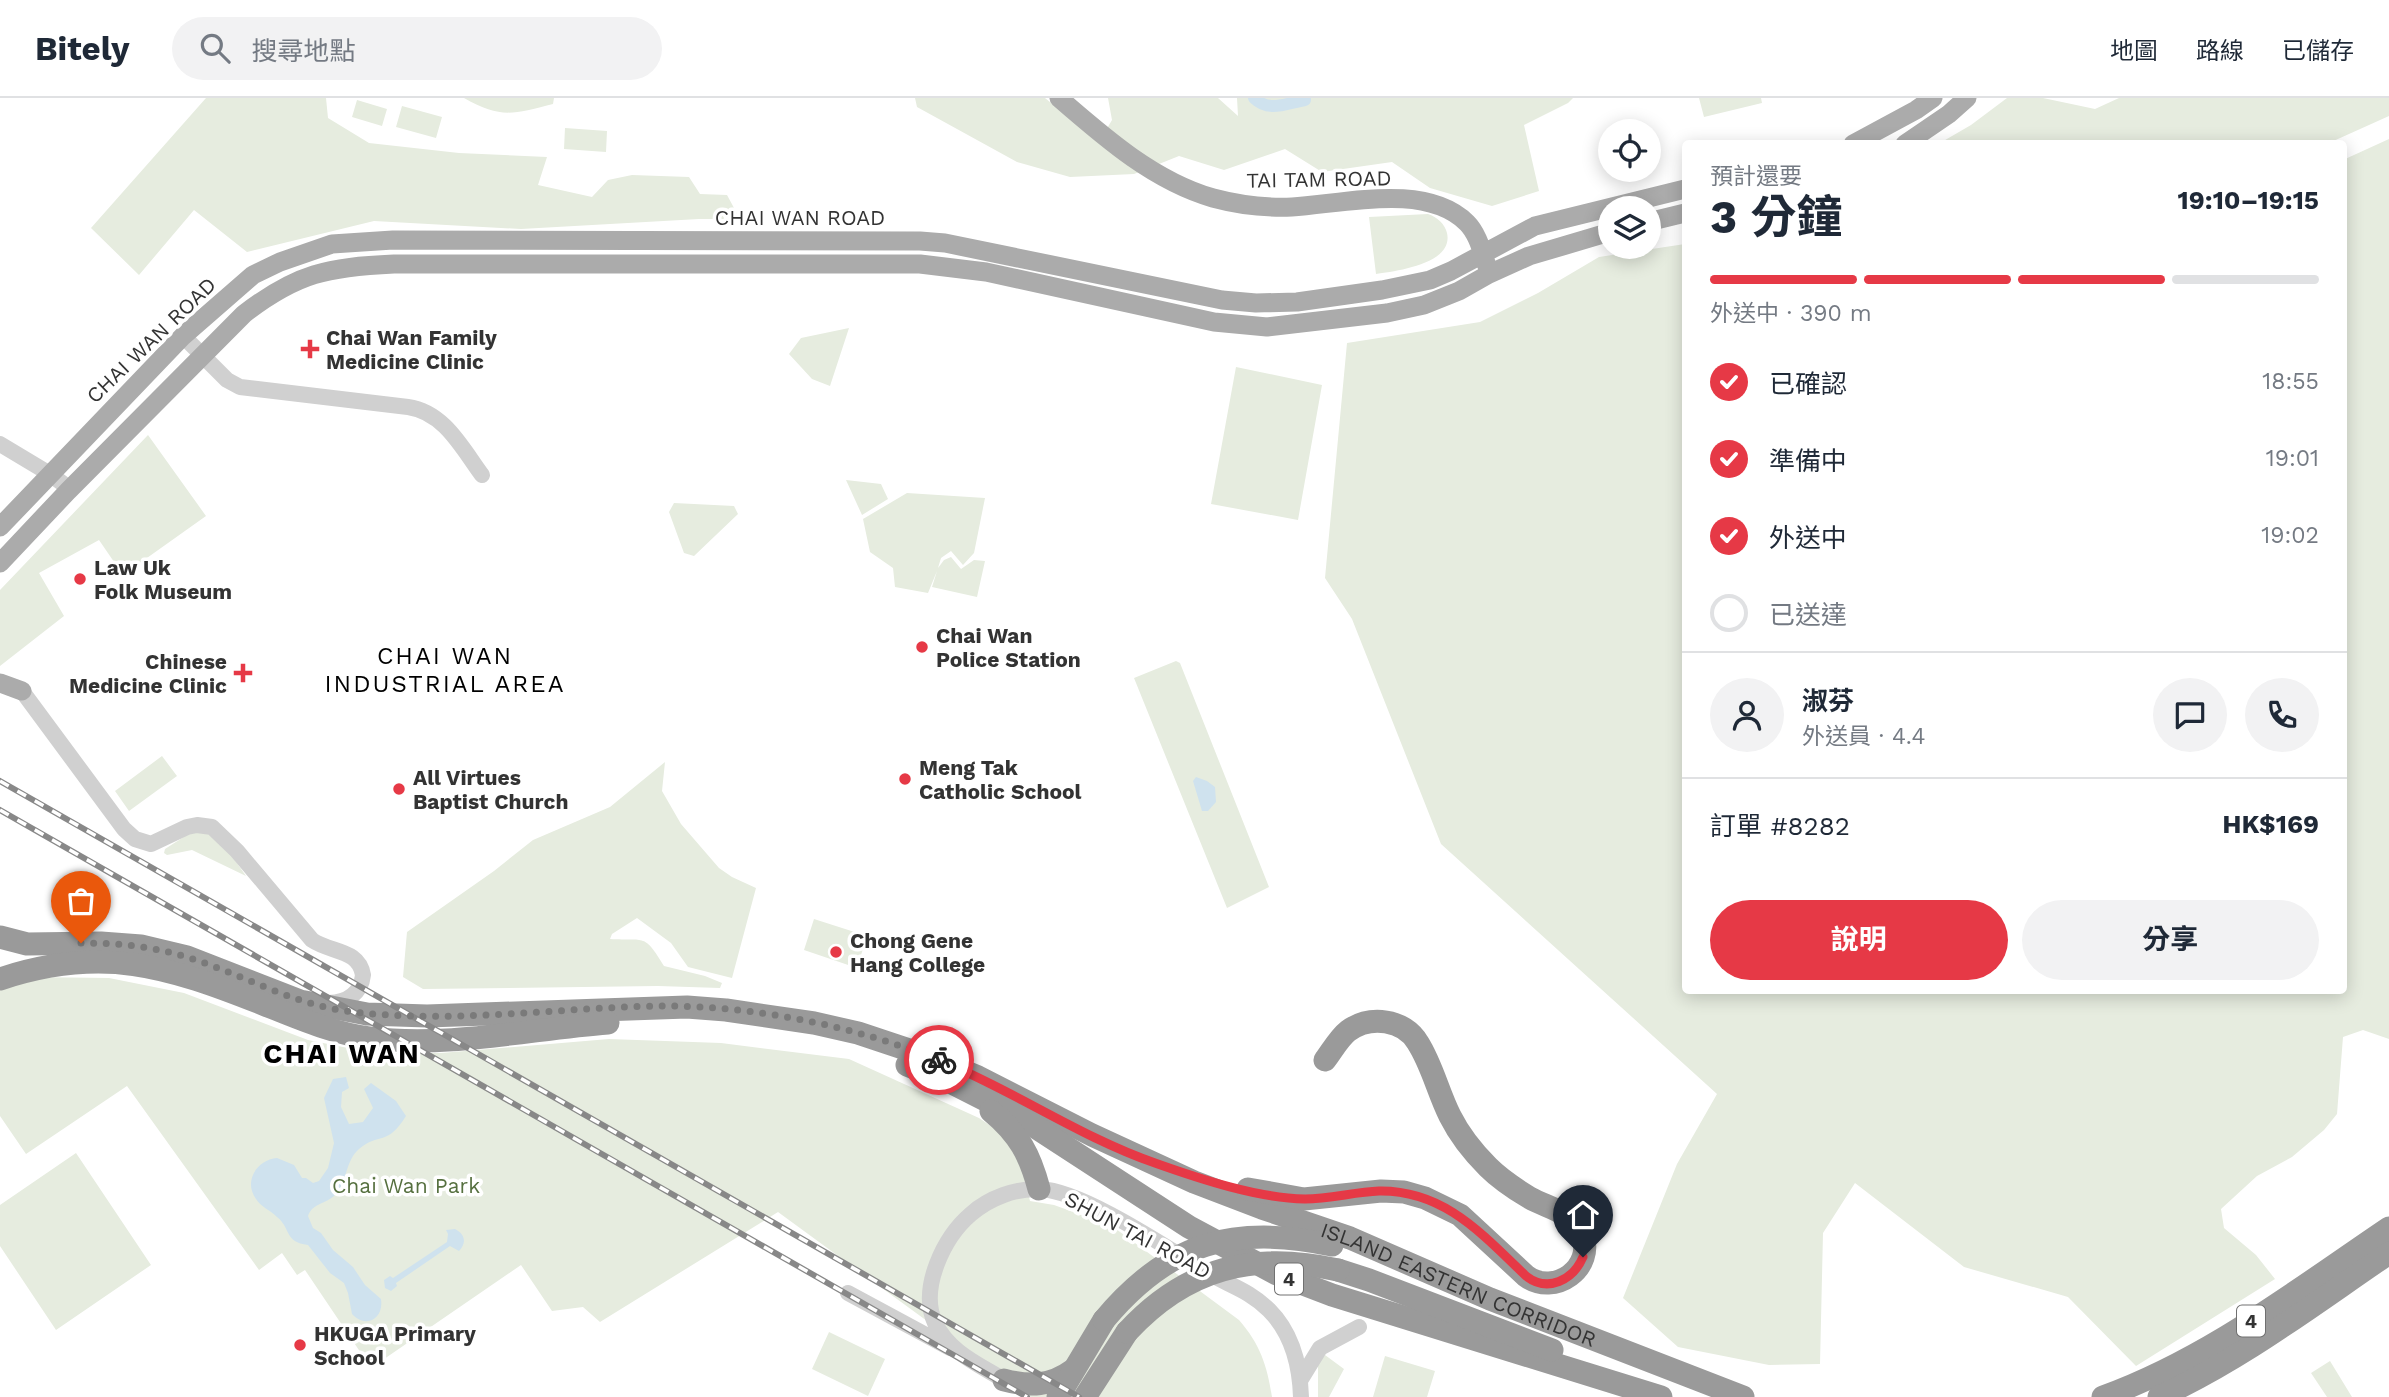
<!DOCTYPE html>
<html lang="zh-TW">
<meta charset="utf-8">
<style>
:root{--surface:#fff;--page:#f2f2f3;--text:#1f2937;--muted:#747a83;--line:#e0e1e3;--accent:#e63946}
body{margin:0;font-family:"Work Sans","Noto Sans TC",sans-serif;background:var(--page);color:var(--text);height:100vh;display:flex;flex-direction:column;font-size:26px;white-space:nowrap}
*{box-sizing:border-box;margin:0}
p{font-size:23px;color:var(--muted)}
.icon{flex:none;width:38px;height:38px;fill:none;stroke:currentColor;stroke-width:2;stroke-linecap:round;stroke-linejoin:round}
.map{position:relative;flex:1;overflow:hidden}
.drawer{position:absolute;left:1682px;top:42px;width:665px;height:854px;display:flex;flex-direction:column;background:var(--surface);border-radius:7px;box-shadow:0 4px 18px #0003}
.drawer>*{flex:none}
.tools{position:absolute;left:1598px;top:21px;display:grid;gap:14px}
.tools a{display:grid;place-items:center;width:63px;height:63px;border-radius:50%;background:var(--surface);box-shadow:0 4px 18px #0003;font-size:35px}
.pin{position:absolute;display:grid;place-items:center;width:60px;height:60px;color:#fff;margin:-72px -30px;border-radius:50% 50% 50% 0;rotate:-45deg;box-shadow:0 0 7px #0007}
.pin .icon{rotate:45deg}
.courier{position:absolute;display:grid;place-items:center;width:70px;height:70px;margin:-35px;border:5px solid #e63946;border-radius:50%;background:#fff;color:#222;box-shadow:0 2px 9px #0007}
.headline em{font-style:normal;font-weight:700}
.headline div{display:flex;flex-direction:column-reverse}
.headline{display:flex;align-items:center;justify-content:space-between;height:119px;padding:0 28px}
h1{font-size:46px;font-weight:700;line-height:52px}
.bar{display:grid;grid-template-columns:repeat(4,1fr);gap:10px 7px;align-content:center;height:84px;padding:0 28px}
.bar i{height:9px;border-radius:5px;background:var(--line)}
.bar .selected{background:var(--accent)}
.bar p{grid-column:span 4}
.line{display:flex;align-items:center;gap:18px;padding:0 28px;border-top:2px solid var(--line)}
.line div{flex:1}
.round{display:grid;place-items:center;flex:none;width:74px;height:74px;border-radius:37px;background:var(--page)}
ol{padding:0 28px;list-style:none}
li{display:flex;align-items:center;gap:21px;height:77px}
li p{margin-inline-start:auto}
li .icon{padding:7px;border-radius:50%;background:var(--accent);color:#fff;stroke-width:4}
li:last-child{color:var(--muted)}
li i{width:38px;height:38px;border:4px solid var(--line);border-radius:50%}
.primary-button{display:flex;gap:14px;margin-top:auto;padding:14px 28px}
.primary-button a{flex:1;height:80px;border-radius:42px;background:var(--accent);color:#fff;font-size:28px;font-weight:700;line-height:80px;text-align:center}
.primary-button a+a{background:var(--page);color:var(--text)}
header{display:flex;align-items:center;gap:42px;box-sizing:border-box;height:98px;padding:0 35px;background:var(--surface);border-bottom:2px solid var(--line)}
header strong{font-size:33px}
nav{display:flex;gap:38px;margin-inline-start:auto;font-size:24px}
.search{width:490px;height:63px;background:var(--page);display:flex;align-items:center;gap:18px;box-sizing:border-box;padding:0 24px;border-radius:38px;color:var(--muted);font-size:26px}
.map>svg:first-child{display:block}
.green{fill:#e6ecdf}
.water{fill:#cfe2ee}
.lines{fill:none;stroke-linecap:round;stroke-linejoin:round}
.canal{stroke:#cfe2ee;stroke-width:12}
.minor{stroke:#d0d0d0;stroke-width:16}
.major{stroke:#ababab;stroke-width:19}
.highway{stroke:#9a9a9a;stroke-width:23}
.rail-casing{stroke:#888;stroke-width:6}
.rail{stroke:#fff;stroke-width:3.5;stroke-dasharray:10;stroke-linecap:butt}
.highway-bridge{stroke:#9a9a9a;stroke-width:23}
.done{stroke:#7a7a7a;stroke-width:7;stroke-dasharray:0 12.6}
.route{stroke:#e63946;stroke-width:9}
.poi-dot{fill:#e63946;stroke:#fff;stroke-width:2.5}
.labels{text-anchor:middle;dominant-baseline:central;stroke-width:7;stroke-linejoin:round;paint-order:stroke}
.shield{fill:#fff;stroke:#707070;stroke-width:2}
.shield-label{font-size:19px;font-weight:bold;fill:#333}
.street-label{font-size:21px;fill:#333;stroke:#fff}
.poi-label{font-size:21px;font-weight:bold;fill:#333;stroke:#fff;text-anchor:start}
.park-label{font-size:21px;fill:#56703f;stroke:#fff}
.quarter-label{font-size:24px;letter-spacing:2px;fill:#000;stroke:#fff}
.district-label{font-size:28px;font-weight:bold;letter-spacing:2px;fill:#000;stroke:#fff}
</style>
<header>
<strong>Bitely</strong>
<div class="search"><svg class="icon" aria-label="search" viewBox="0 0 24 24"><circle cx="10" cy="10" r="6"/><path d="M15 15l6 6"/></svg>搜尋地點</div>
<nav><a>地圖</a><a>路線</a><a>已儲存</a></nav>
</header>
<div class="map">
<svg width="2389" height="1299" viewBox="0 0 2389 1299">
<rect width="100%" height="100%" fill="#fff"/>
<path class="green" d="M206 0H326L328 20 369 45 459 55 547 59 538 87 592 99 608 82 632 77 689 79 700 96 727 97 740 121H699L521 131 374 123 247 154 194 112 139 177 91 130Z
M464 0H554L553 6C513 16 501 21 464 0Z
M915 0H1045L1099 44 1112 22 1108 0H1218L1238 18 1237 0H1573L1568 5 1524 27 1539 93 1492 108 1430 90 1392 64 1322 74 1285 51 1224 72 1179 58 1134 76 1070 79 1017 64 917 9Z
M1699 0H1761L1762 5 1704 19Z
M2007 0H2043L2095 11 2119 0H2389V18L2329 45H1940L1971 27Z
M357 2 387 11 382 28 352 19Z
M402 8 442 19 436 40 396 29Z
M565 30 607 33 606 54 564 51Z
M2389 41V941L2363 932 2343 939 2337 1016 2324 1032 2292 1059 2257 1078 2221 1111 2224 1130 2256 1157 2275 1181 2136 1268 2068 1199 1964 1169 1855 1085 1823 1135 1820 1266 1769 1267 1678 1249 1623 1200 1677 1066 1717 996 1441 746 1352 521 1325 480 1347 245 1480 224 1538 195 1599 159 1685 146V892H2343V62Z
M1428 116C1437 119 1445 126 1447 135 1454 166 1396 173 1376 176L1369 119Z
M849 230 830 288 812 281 789 256 801 240Z
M1236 269 1322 287 1298 422 1211 406Z
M148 337 206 418 123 477 99 442 39 475 64 518 0 568V492Z
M846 382 881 386 888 401 862 417Z
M907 395 985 400 974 455 963 467 951 453 941 460 938 470 944 462 951 459 961 471 974 462 985 463 977 499 932 489 937 473 928 495 895 489 893 470 870 454 863 421Z
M674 405 734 408 738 416 694 458 684 455 669 414Z
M1176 563 1180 565 1269 789 1227 810 1134 580Z
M162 658 177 678 129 713 115 693Z
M665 664 662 693 681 726 719 770 732 779 756 790 732 880 688 869 671 845 637 820 612 836 610 841C646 843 644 835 664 868L705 878 722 885 720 890 658 888 423 891 403 879 407 834 494 773 533 742 610 709Z
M205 732 220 741 246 778 192 752 167 757 164 755 165 751 193 733Z
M814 821 867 838 857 870 804 852Z
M30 879 109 880 184 895 308 942 373 955H441L609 941 721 945 849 961 979 1020 1016 1045 1030 1103 1054 1107 1112 1128 1239 1222C1260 1246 1267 1267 1272 1299H1031L778 1114 600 1224 583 1209 552 1213 521 1167 371 1270 305 1172 297 1177 282 1155 259 1172 127 988 26 1056 0 1018V891Z
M76 1055 151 1167 56 1232 0 1148V1107Z
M829 1234 885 1261 868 1298 812 1271Z
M1325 1257 1344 1271 1329 1299H1318V1263Z
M1385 1258 1435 1273 1427 1299H1373Z
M2330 1263 2352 1299H2327L2311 1275Z"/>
<path class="water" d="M1196 679 1207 683 1215 689 1216 704 1208 713H1202L1193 683Z
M346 979 349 990 342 994 341 1009 349 1026 363 1024 373 1010 364 991 371 985 396 1003 406 1018C387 1049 379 1034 359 1051 346 1062 347 1082 337 1095 328 1106 313 1104 308 1118L313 1130 321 1135 333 1152 353 1169 365 1187 381 1201C384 1221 366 1231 352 1216L348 1195 344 1185 330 1175 308 1147C284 1144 291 1130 277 1119 270 1112 261 1109 256 1101 243 1083 257 1062 277 1060L294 1067 302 1080H306L313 1085 319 1083 328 1070 334 1045 324 1000 333 981Z
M455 1131C465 1136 467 1145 459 1153L450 1148 396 1185 397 1188 391 1193 385 1190 384 1182 390 1178 393 1180 447 1144 448 1136 446 1132Z"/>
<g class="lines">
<path class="canal" d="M1254 0C1269 15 1287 5 1305 2"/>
<path class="minor" d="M183 238 227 282 240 289 408 309C444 314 462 350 482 377
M0 346 50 376 70 391
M22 593 124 731 135 741 151 746 187 729 197 727 212 729 237 753 312 842C331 855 359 851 363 877 361 896 347 904 329 905
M848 1195 950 1250
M1301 1281 1320 1250 1359 1229
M1004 1282C978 1266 949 1254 935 1225 919 1190 944 1139 971 1116 989 1100 1016 1090 1040 1091 1084 1093 1170 1152 1210 1176 1231 1188 1250 1193 1269 1212 1292 1235 1300 1267 1301 1299"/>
<path class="major" d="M1059 0C1105 40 1154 83 1213 100 1239 107 1266 110 1292 109 1343 106 1426 84 1467 125 1478 136 1482 154 1487 168
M1853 46 1916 12 1933 0
M1905 46 1949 16 1967 0
M1648 124 1685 115
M0 429 183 238 253 177 280 164 332 146 393 142 920 143 945 145 1222 202 1256 205 1297 204 1382 192 1430 182 1451 173 1535 128 1685 91
M0 465 68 393 244 216C297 175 328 169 394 166H920L986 174 1214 224 1267 229 1387 215 1424 207 1459 193 1489 176 1529 158 1610 134
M0 585 22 593"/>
<g class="highway">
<path id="s1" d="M0 839 27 846 101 845 141 848 187 859 300 903 367 916 427 918 687 909 726 912 814 925 858 935 927 958 978 979 1092 1037 1194 1084 1262 1110 1350 1140 1490 1201 1743 1299"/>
<path d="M0 881C102 847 167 868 263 906 298 920 332 935 369 940 448 950 530 931 608 925"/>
<path d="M907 967 952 985 1023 1021 1189 1129 1277 1176 1332 1197 1661 1299"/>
<path d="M991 1013C1019 1036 1030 1057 1039 1091"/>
<path d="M1248 1091 1304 1101 1381 1093 1404 1094 1425 1100 1460 1117 1526 1178C1554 1199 1596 1170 1582 1135 1573 1114 1548 1110 1530 1100 1515 1091 1500 1081 1488 1069 1473 1054 1459 1036 1450 1018 1438 994 1432 967 1418 945 1404 921 1370 917 1348 933 1339 940 1332 953 1325 962"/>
<path d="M1338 1172 1369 1182 1552 1252"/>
<path d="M1004 1282C1030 1289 1051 1288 1073 1272"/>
<path d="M1058 1299 1104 1222"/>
<path d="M1085 1299 1127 1234"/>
<path d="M2103 1299C2208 1261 2297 1192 2389 1130"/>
<path d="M2159 1299C2241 1262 2315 1205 2389 1155"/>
</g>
<g class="rail-casing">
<path id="rail" d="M0 683 1079 1299
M0 712 1027 1299"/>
</g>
<use href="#rail" class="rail"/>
<path class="highway-bridge" d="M1104 1222C1169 1144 1234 1126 1332 1147
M1127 1234C1186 1170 1253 1153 1338 1172"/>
</g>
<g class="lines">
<path class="done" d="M81 845C117 845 151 848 186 859 240 875 289 905 346 913 450 927 559 909 664 908 757 908 853 928 939 962"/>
<path class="route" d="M939 962C1013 992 1080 1039 1155 1065 1200 1081 1257 1100 1305 1101 1330 1101 1354 1094 1379 1093 1444 1092 1482 1136 1526 1178 1548 1195 1573 1182 1583 1159"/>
</g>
<g class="poi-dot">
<path d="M306.5 240.5h7v7h7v7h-7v7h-7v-7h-7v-7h7z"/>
<circle cx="80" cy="481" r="7"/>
<circle cx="922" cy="549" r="7"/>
<path d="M239.5 564.5h7v7h7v7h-7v7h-7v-7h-7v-7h7z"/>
<circle cx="905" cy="681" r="7"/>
<circle cx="399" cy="691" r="7"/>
<circle cx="836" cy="854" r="7"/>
<circle cx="300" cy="1247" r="7"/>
</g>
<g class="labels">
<g class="shield">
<rect x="1275" y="1165.5" width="28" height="31" rx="5"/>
<rect x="2237" y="1207.5" width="28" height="31" rx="5"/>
</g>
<g class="shield-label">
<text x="1289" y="1181">4</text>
<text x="2251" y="1223">4</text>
</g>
<g class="street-label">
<text transform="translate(1319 81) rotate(-1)">TAI TAM ROAD</text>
<text x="800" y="119">CHAI WAN ROAD</text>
<text transform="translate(151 242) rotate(-44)">CHAI WAN ROAD</text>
<text transform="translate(1138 1137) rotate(28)">SHUN TAI ROAD</text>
<text stroke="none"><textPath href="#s1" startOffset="1524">ISLAND EASTERN CORRIDOR</textPath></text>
</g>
<g class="poi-label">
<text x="326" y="239">Chai Wan Family<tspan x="326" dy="24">Medicine Clinic</tspan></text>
<text x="94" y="469">Law Uk<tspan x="94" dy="24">Folk Museum</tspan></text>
<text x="936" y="537">Chai Wan<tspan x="936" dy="24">Police Station</tspan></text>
<text x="227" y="563" text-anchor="end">Chinese<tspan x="227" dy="24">Medicine Clinic</tspan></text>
<text x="919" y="669">Meng Tak<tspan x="919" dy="24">Catholic School</tspan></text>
<text x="413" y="679">All Virtues<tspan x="413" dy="24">Baptist Church</tspan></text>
<text x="850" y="842">Chong Gene<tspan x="850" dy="24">Hang College</tspan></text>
<text x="314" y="1235">HKUGA Primary<tspan x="314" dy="24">School</tspan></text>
</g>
<g class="park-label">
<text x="406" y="1087">Chai Wan Park</text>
</g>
<g class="quarter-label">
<text x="445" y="558">CHAI WAN<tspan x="445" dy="28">INDUSTRIAL AREA</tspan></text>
</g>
<g class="district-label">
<text x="342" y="955">CHAI WAN</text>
</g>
</g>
</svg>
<div class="tools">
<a><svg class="icon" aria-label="locate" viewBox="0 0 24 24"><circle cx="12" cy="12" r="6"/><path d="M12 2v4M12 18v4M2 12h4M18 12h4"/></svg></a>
<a><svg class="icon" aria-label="layers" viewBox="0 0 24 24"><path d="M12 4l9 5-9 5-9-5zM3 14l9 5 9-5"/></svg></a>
</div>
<div class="pin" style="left:81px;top:845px;background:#ea580c"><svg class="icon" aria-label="bag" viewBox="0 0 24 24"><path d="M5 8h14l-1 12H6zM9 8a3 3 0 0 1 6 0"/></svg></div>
<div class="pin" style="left:1583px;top:1159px;background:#1f2937"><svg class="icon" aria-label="home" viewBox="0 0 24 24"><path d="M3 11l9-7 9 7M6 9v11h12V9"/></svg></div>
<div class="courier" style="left:939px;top:962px"><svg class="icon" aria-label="bike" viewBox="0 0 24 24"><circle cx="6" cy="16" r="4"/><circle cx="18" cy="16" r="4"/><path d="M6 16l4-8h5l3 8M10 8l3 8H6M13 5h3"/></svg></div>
<section class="drawer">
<div class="headline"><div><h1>3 分鐘</h1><p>預計還要</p></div><em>19:10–19:15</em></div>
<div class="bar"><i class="selected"></i><i class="selected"></i><i class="selected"></i><i></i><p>外送中 · 390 m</p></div>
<ol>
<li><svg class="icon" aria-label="check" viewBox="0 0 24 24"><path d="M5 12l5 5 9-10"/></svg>已確認<p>18:55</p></li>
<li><svg class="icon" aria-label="check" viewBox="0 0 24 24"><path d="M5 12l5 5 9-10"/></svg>準備中<p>19:01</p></li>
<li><svg class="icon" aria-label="check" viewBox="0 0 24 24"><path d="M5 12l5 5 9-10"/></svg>外送中<p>19:02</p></li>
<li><i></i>已送達</li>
</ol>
<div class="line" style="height:126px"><a class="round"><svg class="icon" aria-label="person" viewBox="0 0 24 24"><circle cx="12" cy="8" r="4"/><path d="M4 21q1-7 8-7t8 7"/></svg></a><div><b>淑芬</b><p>外送員 · 4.4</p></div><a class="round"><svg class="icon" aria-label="chat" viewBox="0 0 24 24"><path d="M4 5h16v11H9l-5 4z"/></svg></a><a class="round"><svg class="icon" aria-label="phone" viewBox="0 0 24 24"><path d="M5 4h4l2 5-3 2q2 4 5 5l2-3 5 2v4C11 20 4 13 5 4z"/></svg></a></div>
<div class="line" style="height:91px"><div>訂單 #8282</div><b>HK$169</b></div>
<div class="primary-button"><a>說明</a><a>分享</a></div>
</section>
</div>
